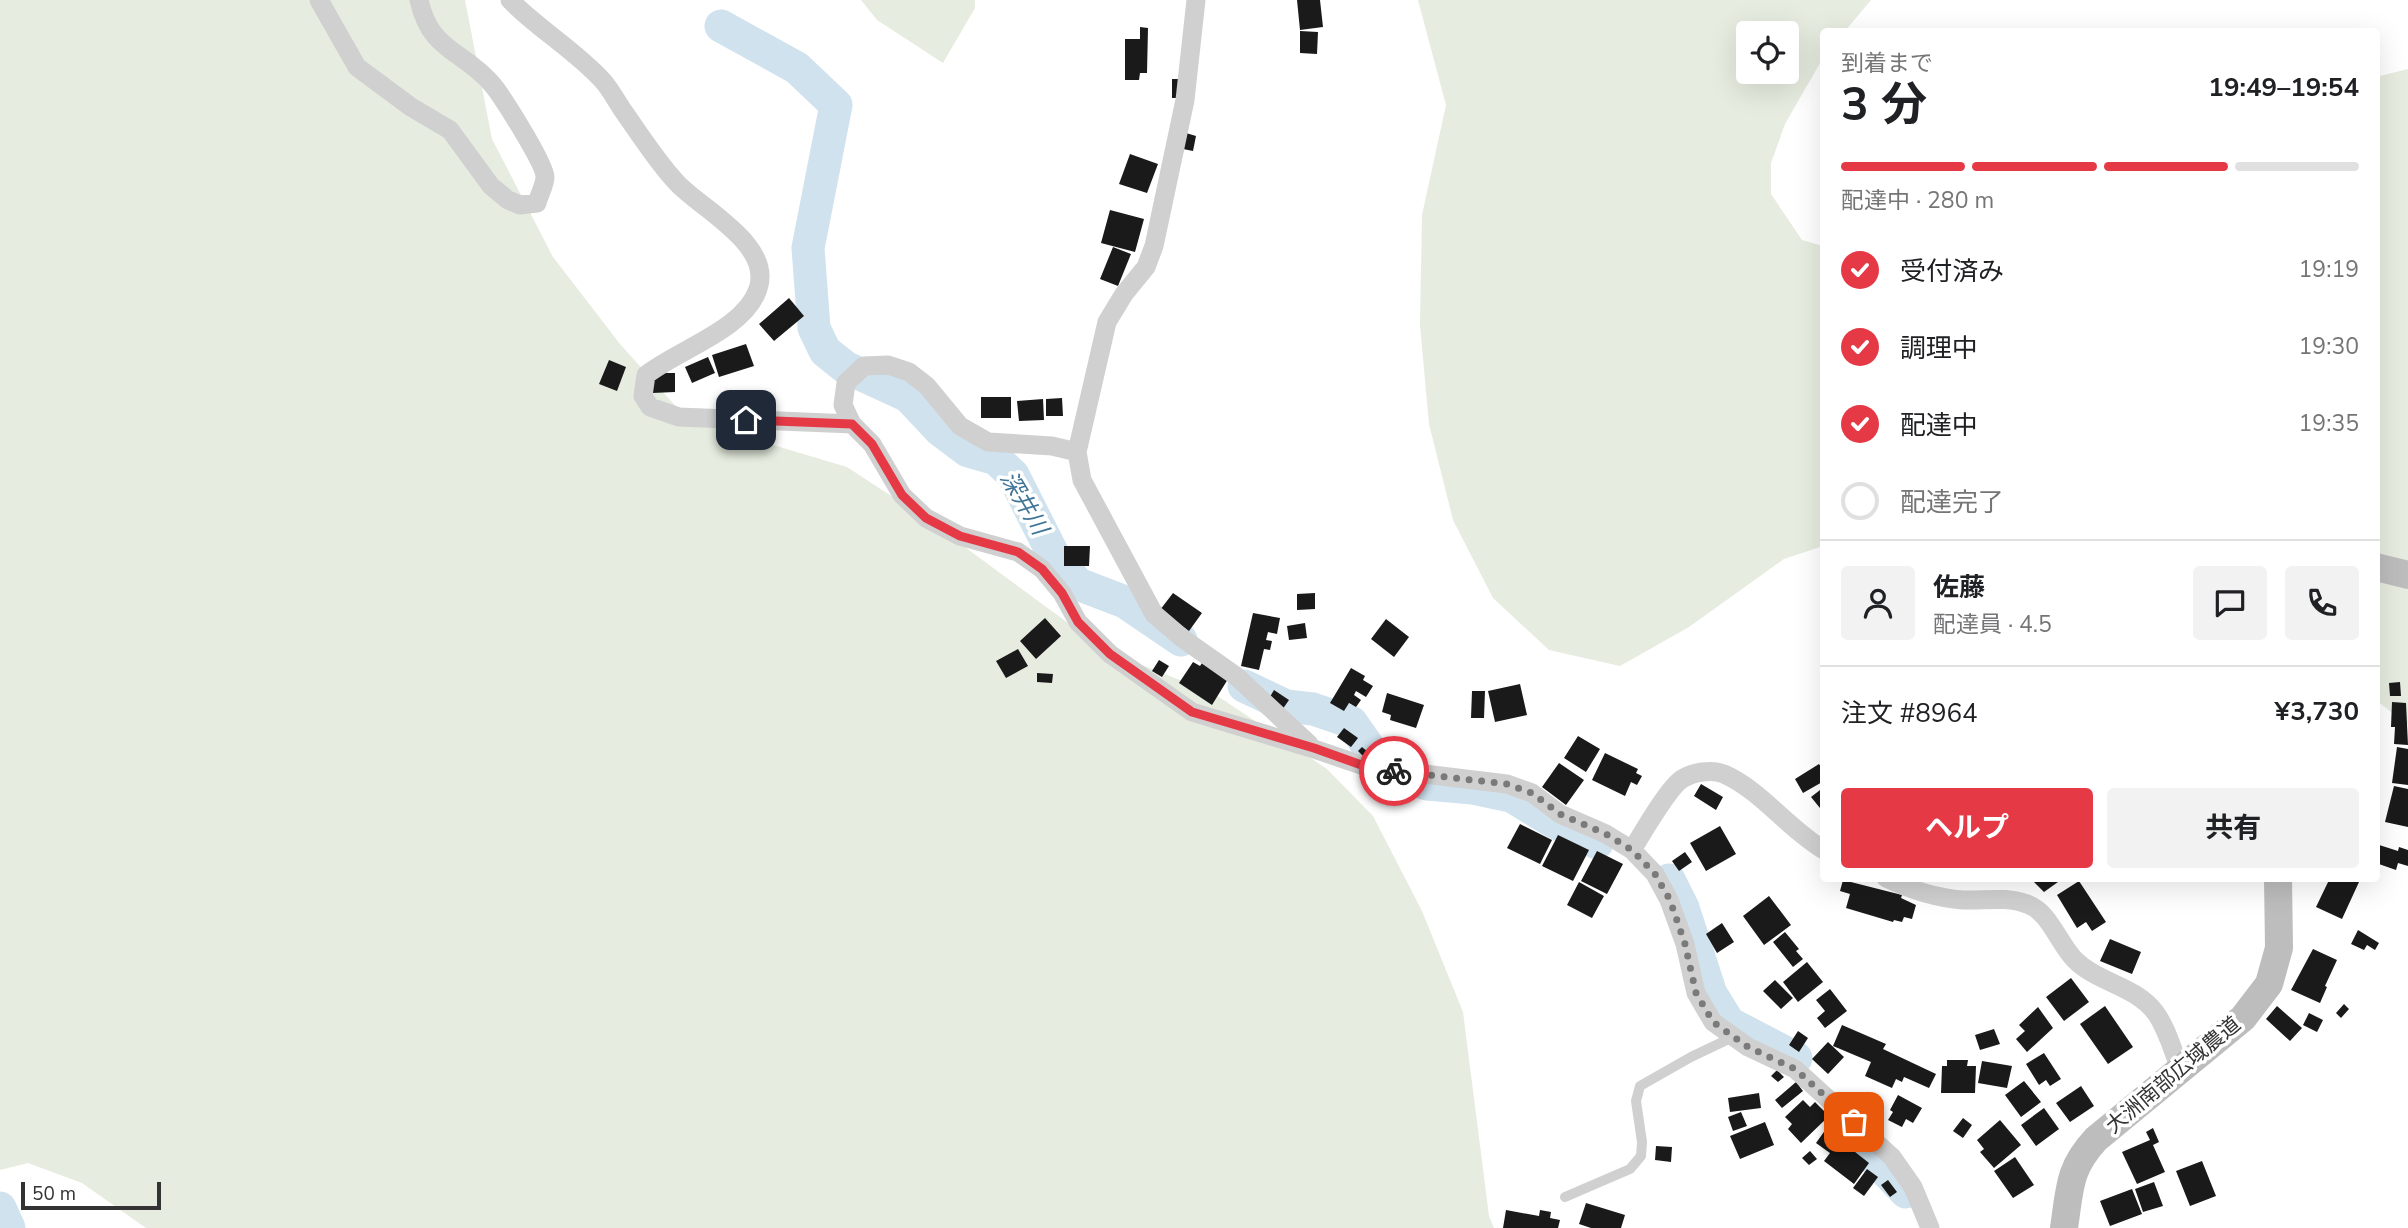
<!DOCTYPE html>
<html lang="ja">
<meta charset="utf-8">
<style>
:root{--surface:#fff;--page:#f2f2f2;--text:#202124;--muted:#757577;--line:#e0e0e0;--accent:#e63946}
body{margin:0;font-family:"Nunito Sans","Noto Sans JP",sans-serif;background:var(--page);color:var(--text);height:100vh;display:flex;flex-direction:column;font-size:26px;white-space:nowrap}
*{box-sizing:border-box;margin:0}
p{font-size:23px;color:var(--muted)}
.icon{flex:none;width:38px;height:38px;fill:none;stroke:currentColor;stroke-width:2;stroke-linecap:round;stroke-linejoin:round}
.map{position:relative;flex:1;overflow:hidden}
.panel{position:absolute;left:1820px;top:28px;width:560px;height:854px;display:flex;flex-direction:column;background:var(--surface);border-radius:7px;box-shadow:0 7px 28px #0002}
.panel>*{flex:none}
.controls{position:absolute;left:1736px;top:21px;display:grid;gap:14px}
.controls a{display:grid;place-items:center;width:63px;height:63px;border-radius:7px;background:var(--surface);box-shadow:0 7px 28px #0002;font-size:35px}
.scale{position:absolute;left:21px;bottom:18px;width:140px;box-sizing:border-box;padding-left:7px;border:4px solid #333;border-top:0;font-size:19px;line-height:24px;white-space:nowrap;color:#333;-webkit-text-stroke:5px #fff;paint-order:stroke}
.pin{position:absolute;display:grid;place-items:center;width:60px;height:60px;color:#fff;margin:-30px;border-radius:14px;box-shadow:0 4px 10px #0006}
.courier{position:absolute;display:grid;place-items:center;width:70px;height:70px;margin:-35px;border:5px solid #e63946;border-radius:50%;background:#fff;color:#222;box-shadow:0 2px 9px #0007}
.head em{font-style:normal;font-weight:700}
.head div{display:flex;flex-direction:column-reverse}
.head{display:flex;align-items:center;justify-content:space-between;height:119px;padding:0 21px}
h1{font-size:46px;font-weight:700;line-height:52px}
.bar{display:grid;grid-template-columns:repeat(4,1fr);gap:10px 7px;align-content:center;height:84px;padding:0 21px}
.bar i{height:9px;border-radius:5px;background:var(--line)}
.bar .on{background:var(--accent)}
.bar p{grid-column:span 4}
.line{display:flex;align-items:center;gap:18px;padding:0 21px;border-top:2px solid var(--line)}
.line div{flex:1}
.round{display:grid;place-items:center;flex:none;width:74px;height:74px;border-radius:7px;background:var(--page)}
ol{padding:0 21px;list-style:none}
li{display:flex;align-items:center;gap:21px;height:77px}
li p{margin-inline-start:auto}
li .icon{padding:7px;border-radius:50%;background:var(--accent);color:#fff;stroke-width:4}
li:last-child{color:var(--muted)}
li i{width:38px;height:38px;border:4px solid var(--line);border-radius:50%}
.button{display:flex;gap:14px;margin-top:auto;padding:14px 21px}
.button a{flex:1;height:80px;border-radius:7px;background:var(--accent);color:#fff;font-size:28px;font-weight:700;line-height:80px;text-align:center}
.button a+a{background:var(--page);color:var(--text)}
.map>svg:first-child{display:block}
.green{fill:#e6ecdf;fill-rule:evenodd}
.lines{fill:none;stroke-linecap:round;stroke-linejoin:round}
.river{stroke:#cfe2ee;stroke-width:33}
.building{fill:#1a1a1a}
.lane{stroke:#d0d0d0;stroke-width:10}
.street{stroke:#d0d0d0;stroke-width:19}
.secondary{stroke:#bdbdbd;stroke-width:28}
.done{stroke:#7a7a7a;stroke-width:7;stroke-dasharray:0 12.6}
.route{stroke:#e63946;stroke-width:9}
.labels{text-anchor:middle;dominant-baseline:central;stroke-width:7;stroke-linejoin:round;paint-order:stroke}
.street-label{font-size:21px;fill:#333;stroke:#fff}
.water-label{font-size:23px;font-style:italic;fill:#3f7597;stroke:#fff}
</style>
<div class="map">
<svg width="2408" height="1228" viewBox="0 0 2408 1228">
<rect width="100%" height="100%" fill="#fff"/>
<path class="green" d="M0 0H465L492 139 553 257 620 344 680 411 733 433 847 467 931 522 1106 651 1213 693 1327 769 1373 816 1422 911 1463 1012 1489 1216 1494 1228H146L82 1183 28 1163 0 1170Z
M861 0H975V8L943 63 877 20Z
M1418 0H1871L1845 31 1824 32 1823 58 1785 124 1771 163V194L1802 240 1823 246V546L1784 559 1689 627 1620 666 1549 650 1493 598 1453 520 1429 424 1420 325 1422 215 1446 105ZM1787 33V72H1748V33Z
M2408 69V725L2377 701 2376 77Z"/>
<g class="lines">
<path class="river" d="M721 26 797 68 836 105 808 248 814 328 825 351 845 367 908 396 940 430 968 451 996 459 1013 475 1054 556 1078 584 1125 602 1181 640
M1244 686 1286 706 1313 709 1351 722 1372 752 1397 773 1427 784 1473 788 1511 796 1554 822 1597 843
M1669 880 1683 908 1711 994 1729 1023 1796 1058
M1844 1128 1906 1192
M0 1208 9 1228"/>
</g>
<path class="building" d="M1297 0H1320L1323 27 1300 30Z
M1140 27 1148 28 1147 73H1140L1139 80H1125V39H1140Z
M1300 31 1318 32 1317 54 1300 53Z
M1172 79H1180L1181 98H1172Z
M1186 133 1196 136 1193 151 1183 149Z
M1130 154 1158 164 1147 193 1119 184Z
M1110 210 1144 219 1135 252 1101 243Z
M1113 247 1131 254 1118 286 1100 279Z
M789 298 804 316 774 341 759 324Z
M746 344 754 366 719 377 712 355Z
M708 357 715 373 692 383 685 367Z
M609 360 626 367 617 391 599 384Z
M652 373H675V392L652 393Z
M981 397H1011V418H981Z
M1062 398 1063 416H1046V399Z
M1043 399 1044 420 1019 421 1017 401Z
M1064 546H1090L1089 566H1064Z
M1173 593 1202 613 1189 631 1160 610Z
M1315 593V609L1297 610V594Z
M1253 613 1280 618 1277 634 1268 632 1266 640 1272 641 1270 650 1264 649 1259 670 1241 666Z
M1045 618 1061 636 1036 659 1020 641Z
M1386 619 1409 637 1394 657 1371 639Z
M1305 623 1307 638 1289 640 1287 626Z
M1018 649 1028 666 1006 678 996 661Z
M1159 660 1169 666 1162 677 1152 671Z
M1193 662 1200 666 1202 663 1228 679 1212 705 1179 683Z
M1351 668 1365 676 1363 680 1373 686 1366 697 1356 691 1354 695 1361 700 1356 707 1349 703 1344 711 1330 703Z
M1037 673 1053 674 1052 683 1037 682Z
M2400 682 2401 696H2390L2389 683Z
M1520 684 1527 715 1495 722 1488 691Z
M1274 690 1289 700 1282 710 1268 700Z
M1472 691H1485L1484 718H1471Z
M1387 693 1424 705 1416 728 1390 720 1391 715 1382 712Z
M2392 702 2406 703 2408 745 2394 744 2395 727H2391Z
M1344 728 1358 738 1351 747 1337 737Z
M1578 736 1600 749 1586 772 1564 758Z
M1362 747 1375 758 1370 763 1358 751Z
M2397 747 2408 749V785L2392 783Z
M1605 753 1638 769 1636 773 1642 776 1637 785 1631 782 1625 796 1592 780Z
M1559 763 1584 780 1566 805 1542 787Z
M1819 764 1824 771V781L1803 793 1795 779Z
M1701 784 1723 797 1716 810 1694 796Z
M2394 786 2408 789V827L2385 822Z
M1824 787V813L1811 797Z
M1520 824 1552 840 1540 864 1507 848Z
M1720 826 1736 854 1706 871 1690 843Z
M1558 835 1589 850 1573 881 1542 866Z
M2376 844 2398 851 2399 847 2408 850V866L2398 863 2396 870 2376 863Z
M1597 851 1623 864 1607 894 1581 881Z
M1685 852 1692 862 1679 871 1672 861Z
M2030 878H2056L2058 882 2044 892Z
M2330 878H2351L2359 882 2342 919 2316 907Z
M1843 880 1902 895 1901 898 1916 905 1912 919 1904 917 1902 922 1894 920 1893 922 1846 908 1850 894 1840 891Z
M2079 881 2106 922 2092 931 2086 922 2077 928 2057 895Z
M1579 882 1604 896 1592 918 1567 905Z
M1769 896 1791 925 1764 945 1743 916Z
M1722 923 1734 942 1717 953 1706 934Z
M2358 930 2379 943 2375 950 2367 945 2364 950 2351 944Z
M1785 932 1799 949 1796 951 1803 959 1793 967 1773 942Z
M2110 939 2141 952 2132 974 2100 961Z
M2313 949 2337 960 2325 986 2327 987 2320 1003 2291 990Z
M1807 962 1823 982 1798 1002 1783 982Z
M2071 978 2089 1002 2064 1021 2046 997Z
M1775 980 1793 998 1781 1009 1763 991Z
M1830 989 1847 1011 1825 1028 1817 1018 1825 1011 1816 1000Z
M2344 1004 2349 1009 2341 1018 2336 1013Z
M2105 1006 2133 1047 2108 1064 2080 1024Z
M2277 1006 2302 1028 2290 1041 2266 1019Z
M2038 1007 2053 1028 2027 1052 2016 1039 2025 1031 2019 1025Z
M2309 1013 2323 1020 2317 1032 2303 1025Z
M1842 1025 1886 1044 1883 1049 1936 1074 1929 1088 1904 1077 1902 1082 1896 1079 1892 1088 1865 1076 1871 1062 1833 1046Z
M1994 1029 2000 1044 1980 1050 1975 1035Z
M1798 1031 1808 1038 1799 1052 1789 1045Z
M1828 1042 1844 1057 1828 1074 1812 1059Z
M2044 1053 2061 1079 2050 1086 2046 1080 2039 1085 2026 1064Z
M1947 1060H1968L1967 1066H1976L1975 1093H1941L1942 1066H1947Z
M1982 1061 2012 1066 2007 1088 1978 1083Z
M1777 1070 1784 1077 1778 1082 1771 1076Z
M2024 1081 2041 1102 2021 1117 2005 1095Z
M1796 1082 1803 1091 1782 1108 1775 1100Z
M2081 1086 2094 1106 2070 1122 2056 1103Z
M1759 1093 1761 1108 1730 1112 1728 1098Z
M1898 1095 1922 1108 1913 1123 1906 1119 1902 1127 1888 1120 1893 1112 1890 1110Z
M1803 1100 1810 1107 1815 1102 1829 1116 1801 1143 1788 1129 1792 1124 1785 1117Z
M2044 1108 2059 1129 2036 1146 2021 1125Z
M1741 1112 1747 1126 1733 1131 1728 1117Z
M1963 1118 1972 1125 1963 1138 1953 1131Z
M2000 1120 2021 1145 1994 1168 1980 1152 1984 1149 1977 1140Z
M1765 1122 1774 1145 1740 1159 1730 1136Z
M2153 1128 2159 1142 2153 1145 2165 1172 2137 1184 2122 1152 2150 1140 2146 1132Z
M1826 1129 1869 1163 1854 1184 1824 1161 1830 1153 1816 1143Z
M1656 1146 1672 1147 1671 1162 1655 1160Z
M1810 1151 1817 1159 1809 1165 1802 1158Z
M2015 1157 2034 1185 2013 1198 1994 1171Z
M2202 1161 2216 1196 2190 1206 2176 1171Z
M1867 1169 1878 1177 1864 1196 1853 1188Z
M1888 1180 1897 1192 1890 1197 1881 1185Z
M2154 1182 2163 1206 2143 1212 2135 1189Z
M2132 1189 2142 1214 2110 1226 2100 1201Z
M1586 1203 1625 1215 1621 1228H1591L1579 1224Z
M1506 1210 1539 1216 1540 1210 1551 1212 1550 1218 1560 1220 1558 1228H1503Z"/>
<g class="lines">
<path class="lane" d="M1565 1197 1630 1169 1641 1156 1642 1142 1636 1101 1640 1086 1691 1057 1733 1037"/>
<path class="street" d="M319 0 357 67 411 107 450 130 491 186 508 200 520 205 537 203C539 195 545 185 545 177 545 164 501 94 491 83 462 50 430 51 419 0
M510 0C538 29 575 50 603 81 611 90 617 102 624 112 641 136 658 163 678 184 703 210 773 245 758 289 744 330 679 349 646 375L643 396 650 407 679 417 852 424
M1196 0 1185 100 1154 246 1146 267 1124 294 1107 322 1077 452 1052 446 988 442 960 426 927 386 909 372 888 365 864 366 846 383 843 405 852 424 872 444 902 495 926 518 960 536 1018 552 1042 569 1062 593 1078 622 1110 654 1192 712 1314 749 1367 767 1507 784 1532 793 1560 814 1606 834 1632 850 1655 874 1669 900 1685 944 1696 993 1713 1022 1748 1047 1795 1069 1892 1157 1913 1187 1930 1228
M1077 452 1082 480 1154 614 1182 638 1236 676 1309 744
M1632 850C1642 834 1668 788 1682 779 1693 772 1712 769 1724 774 1762 791 1788 829 1824 850
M1886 878C1911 890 1935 898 1963 900 1984 901 2006 896 2027 904 2050 912 2058 943 2075 960 2098 983 2134 985 2155 1012 2167 1028 2173 1052 2181 1071"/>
<path class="secondary" d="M2376 567 2408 575
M2064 1228C2070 1189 2068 1169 2096 1139L2243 1018 2269 984 2279 948 2278 878"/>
</g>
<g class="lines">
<path class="done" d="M1394 771 1507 784 1532 793 1560 814 1606 834 1632 850 1655 874 1670 900 1685 944 1696 993 1713 1022 1748 1047 1795 1069 1854 1122"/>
<path class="route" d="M746 420 852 424 872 444 902 495 926 518 960 536 1018 552 1042 569 1062 593 1078 622 1110 654 1192 712 1314 748 1367 767 1394 771"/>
</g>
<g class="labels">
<g class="street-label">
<text transform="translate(2173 1075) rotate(-40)">大洲南部広域農道</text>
</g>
<g class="water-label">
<text transform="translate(1024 503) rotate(59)">深井川</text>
</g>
</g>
</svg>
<div class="controls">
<a><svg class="icon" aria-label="locate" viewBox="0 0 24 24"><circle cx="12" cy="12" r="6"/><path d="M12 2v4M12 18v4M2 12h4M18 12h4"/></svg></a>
</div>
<div class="scale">50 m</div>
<div class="pin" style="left:1854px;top:1122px;background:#ea580c"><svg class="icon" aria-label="bag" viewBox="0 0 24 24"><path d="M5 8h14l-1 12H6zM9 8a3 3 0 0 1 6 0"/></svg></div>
<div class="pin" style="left:746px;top:420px;background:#1f2937"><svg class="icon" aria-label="home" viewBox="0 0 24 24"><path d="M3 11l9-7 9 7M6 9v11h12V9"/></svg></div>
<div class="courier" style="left:1394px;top:771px"><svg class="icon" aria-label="bike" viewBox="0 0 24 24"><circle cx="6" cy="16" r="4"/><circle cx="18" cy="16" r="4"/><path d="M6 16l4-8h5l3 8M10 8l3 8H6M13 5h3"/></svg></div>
<section class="panel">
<div class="head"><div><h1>3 分</h1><p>到着まで</p></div><em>19:49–19:54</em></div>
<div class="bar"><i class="on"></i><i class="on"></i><i class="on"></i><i></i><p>配達中 · 280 m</p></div>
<ol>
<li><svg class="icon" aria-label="check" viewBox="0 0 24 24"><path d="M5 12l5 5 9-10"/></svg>受付済み<p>19:19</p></li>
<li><svg class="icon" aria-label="check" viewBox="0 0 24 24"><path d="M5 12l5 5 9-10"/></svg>調理中<p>19:30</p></li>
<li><svg class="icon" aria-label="check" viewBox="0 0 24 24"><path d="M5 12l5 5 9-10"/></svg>配達中<p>19:35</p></li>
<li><i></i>配達完了</li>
</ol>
<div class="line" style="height:126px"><a class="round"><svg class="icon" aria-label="person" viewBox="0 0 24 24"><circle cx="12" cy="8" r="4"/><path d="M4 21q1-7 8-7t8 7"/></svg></a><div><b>佐藤</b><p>配達員 · 4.5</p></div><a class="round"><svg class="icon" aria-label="chat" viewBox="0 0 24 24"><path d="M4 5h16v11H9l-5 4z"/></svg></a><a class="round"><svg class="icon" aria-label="phone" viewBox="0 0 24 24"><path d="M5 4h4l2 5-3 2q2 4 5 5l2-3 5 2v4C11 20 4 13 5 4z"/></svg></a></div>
<div class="line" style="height:91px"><div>注文 #8964</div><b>¥3,730</b></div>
<div class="button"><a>ヘルプ</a><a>共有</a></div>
</section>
</div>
